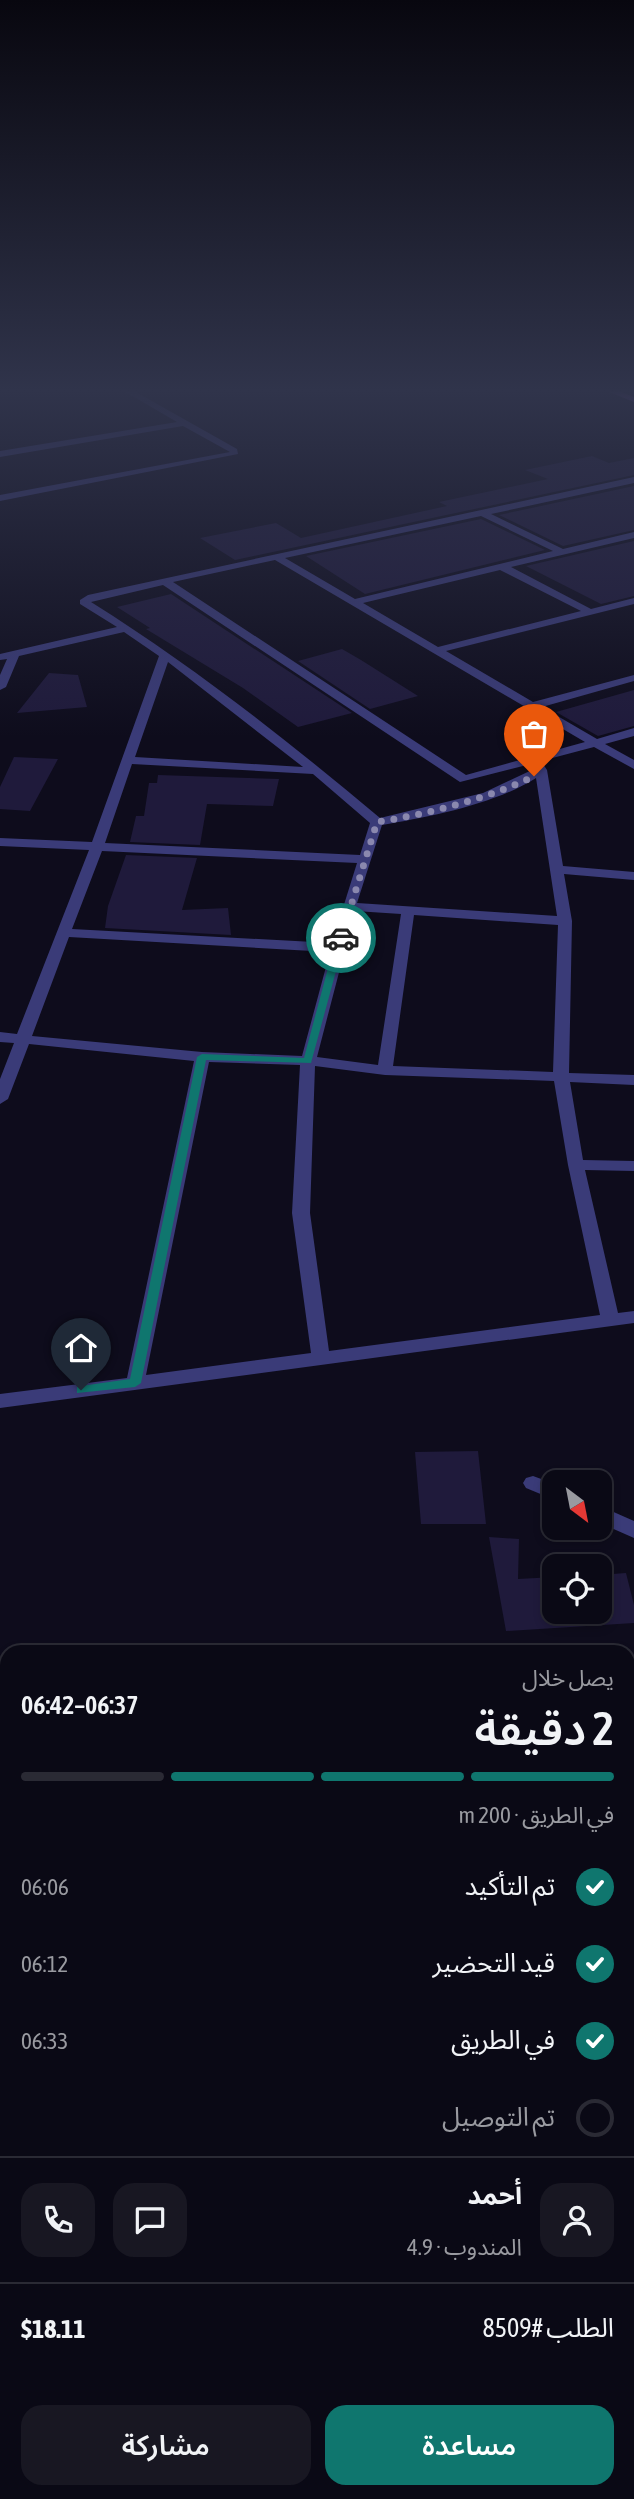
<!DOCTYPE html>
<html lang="ar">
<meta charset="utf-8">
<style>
:root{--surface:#0a0915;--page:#181722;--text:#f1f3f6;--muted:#999aa0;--line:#2a2a34;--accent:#0f766e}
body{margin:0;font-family:"Asap Condensed","Noto Sans Arabic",sans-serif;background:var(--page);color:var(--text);direction:rtl;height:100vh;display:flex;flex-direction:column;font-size:26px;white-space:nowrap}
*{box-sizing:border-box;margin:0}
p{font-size:23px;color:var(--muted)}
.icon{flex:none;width:38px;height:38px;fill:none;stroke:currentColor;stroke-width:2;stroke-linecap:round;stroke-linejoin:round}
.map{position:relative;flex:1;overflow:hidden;direction:ltr}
.details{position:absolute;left:0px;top:1645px;width:635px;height:854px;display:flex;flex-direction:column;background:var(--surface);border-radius:21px 21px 0 0;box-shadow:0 4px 10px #0003,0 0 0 2px var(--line);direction:rtl}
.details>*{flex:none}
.needle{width:46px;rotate:148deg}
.tools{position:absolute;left:542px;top:1470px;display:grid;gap:14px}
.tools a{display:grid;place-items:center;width:70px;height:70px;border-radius:14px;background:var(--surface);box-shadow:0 4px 10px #0003,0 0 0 2px var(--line);font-size:35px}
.pin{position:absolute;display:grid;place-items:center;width:60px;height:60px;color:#fff;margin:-72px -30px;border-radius:50% 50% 50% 0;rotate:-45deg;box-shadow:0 0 7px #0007}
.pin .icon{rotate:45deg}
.courier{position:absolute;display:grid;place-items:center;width:70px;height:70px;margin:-35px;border:5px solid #0f766e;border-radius:50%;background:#fff;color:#222;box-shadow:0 2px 9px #0007}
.headline em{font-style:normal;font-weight:600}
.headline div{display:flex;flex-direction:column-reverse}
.headline{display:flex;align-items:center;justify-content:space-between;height:119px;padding:0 21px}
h1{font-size:46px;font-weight:600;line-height:52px}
.bar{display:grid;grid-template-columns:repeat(4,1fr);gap:10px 7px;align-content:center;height:84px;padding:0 21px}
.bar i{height:9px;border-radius:5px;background:var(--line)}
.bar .selected{background:var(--accent)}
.bar p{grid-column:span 4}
.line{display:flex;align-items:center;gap:18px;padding:0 21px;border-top:2px solid var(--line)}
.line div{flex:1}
.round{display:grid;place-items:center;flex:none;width:74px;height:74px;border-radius:21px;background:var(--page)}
ol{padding:0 21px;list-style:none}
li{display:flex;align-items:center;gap:21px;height:77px}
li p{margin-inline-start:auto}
li .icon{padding:7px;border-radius:50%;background:var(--accent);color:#fff;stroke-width:4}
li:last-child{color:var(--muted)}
li i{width:38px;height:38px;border:4px solid var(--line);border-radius:50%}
.button{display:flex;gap:14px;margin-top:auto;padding:14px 21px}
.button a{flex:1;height:80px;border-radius:21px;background:var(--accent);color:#fff;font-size:28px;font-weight:600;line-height:80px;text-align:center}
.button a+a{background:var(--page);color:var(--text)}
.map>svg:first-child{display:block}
.building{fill:#1f1a3b}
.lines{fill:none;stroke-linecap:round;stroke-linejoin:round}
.service{fill:#3a3b78;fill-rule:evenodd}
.minor{fill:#3a3b78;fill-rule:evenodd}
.primary{fill:#b158f5;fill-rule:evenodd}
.route{fill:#0f766e}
.done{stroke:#8a88ae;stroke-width:7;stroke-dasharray:0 12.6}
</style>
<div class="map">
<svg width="634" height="2499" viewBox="0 0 634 2499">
<rect width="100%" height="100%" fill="#0e0c1c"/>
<path class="building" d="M592 456 609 463 634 458V475L235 560 200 538 276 523 301 538 447 506 439 502 548 479 525 470Z
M634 486V530L563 546 499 515Z
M481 519 545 550 365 594 306 556Z
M634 541V596L601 604 526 566Z
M171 594 352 713 298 727 243 688 146 629 150 628 117 607Z
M342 649 361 660 418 696 370 709 298 661Z
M49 673 78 675 87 707 17 713Z
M634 690V726L598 736 556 712Z
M14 757 58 759 30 811 0 809V787Z
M158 775 279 779 273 806 207 804 200 845 130 842 136 816H144L149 783H157Z
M126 855 197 858 182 910 228 908 231 935 105 928 108 906Z
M478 1451 486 1524H421L415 1452Z
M489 1537 519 1539 518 1579 555 1577V1612H600V1575L626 1573 634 1605V1623L506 1631Z"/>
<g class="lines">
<path class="service" d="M117 387H127L237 449 238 454 0 501V495L230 452 183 426 0 457V451L177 422Z"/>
<path class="minor" d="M634 477V483L491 514 563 549 634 532V538L511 567 591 609 634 598V604L446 651 533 702 634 675V681L542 707 597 739 634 728V736L605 744 634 760V769L594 747 541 761 547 770 563 866 634 872V880L564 874 572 921 569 1073 634 1075V1085L570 1082 583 1160 634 1161V1171L585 1170 618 1313 634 1311V1323L0 1408V1394L127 1378 194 1061 29 1044 8 1099 0 1104V1079L14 1043 0 1042V1032L17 1034 89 850 0 846V838L92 842 159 656 124 632 19 656 6 687 0 690V675L7 659 0 660V654L117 627 80 604V600L88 595ZM481 516 553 551 355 599 285 558ZM275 560 585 742 466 775 173 582ZM500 570 581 611 438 647 363 603ZM163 585 460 782 531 764 534 769 483 793 380 818C287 740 193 666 91 602ZM168 662 303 767 135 757ZM132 764 313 774 370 823 360 855 105 843ZM536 778 557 916 357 903 382 825C430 817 495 804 536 778ZM102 851 357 863 332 943 72 929ZM355 911 401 914 378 1065 317 1057ZM414 915 558 925 553 1072 393 1066ZM69 937 330 952 302 1056 202 1052 32 1036ZM209 1062 300 1065 292 1213 311 1353 146 1375ZM315 1066 385 1075 554 1081 568 1165 600 1315 329 1351 310 1213Z
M533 1476 555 1484V1500L526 1488 523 1483 526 1478Z
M600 1506 634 1521V1538L600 1523Z
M0 1710 7 1711V1731L0 1730Z
M628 1753H634V1773H628Z
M0 2354 7 2355V2385L0 2384Z"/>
<path class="primary" d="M597 387H609L634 397V402Z"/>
</g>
<linearGradient id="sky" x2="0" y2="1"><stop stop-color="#08070f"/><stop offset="0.53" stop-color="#30344b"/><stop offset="1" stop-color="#30344b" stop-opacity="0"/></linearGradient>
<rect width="634" height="737" fill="url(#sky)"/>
<path class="route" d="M341 935 345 938 311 1063 206 1060 141 1383 135 1387 77 1393V1387L81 1386 130 1379 197 1057 202 1054 304 1058 336 938Z"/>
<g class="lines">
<path class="done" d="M341 938 377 822C424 815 491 798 534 776"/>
</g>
</svg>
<div class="tools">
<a><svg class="needle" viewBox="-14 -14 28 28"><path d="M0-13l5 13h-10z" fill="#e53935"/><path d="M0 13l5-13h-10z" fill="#999aa0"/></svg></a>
<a><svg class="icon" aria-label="locate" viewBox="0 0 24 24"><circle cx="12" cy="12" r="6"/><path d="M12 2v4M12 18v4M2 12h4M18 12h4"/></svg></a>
</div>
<div class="pin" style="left:534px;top:776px;background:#ea580c"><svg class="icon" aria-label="bag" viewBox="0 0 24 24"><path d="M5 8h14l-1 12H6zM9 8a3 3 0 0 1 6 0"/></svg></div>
<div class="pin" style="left:81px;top:1390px;background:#1f2937"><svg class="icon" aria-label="home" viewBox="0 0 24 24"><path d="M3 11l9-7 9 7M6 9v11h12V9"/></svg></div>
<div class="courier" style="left:341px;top:938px"><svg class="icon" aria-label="car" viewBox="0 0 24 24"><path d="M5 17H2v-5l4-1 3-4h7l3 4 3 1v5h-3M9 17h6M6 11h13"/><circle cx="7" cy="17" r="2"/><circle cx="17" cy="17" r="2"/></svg></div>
<section class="details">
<div class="headline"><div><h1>2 دقيقة</h1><p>يصل خلال</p></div><em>06:37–06:42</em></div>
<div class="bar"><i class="selected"></i><i class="selected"></i><i class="selected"></i><i></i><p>في الطريق · 200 m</p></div>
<ol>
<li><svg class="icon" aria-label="check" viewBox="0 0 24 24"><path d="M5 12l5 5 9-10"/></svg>تم التأكيد<p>06:06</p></li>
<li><svg class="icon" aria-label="check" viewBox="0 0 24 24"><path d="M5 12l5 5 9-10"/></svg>قيد التحضير<p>06:12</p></li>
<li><svg class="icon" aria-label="check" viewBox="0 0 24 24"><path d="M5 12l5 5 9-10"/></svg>في الطريق<p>06:33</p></li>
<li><i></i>تم التوصيل</li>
</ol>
<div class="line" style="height:126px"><a class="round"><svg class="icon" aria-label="person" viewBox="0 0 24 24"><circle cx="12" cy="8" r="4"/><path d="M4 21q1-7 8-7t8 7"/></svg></a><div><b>أحمد</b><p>المندوب · 4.9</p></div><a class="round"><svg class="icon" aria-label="chat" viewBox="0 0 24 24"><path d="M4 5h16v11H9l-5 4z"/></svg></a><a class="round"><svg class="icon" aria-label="phone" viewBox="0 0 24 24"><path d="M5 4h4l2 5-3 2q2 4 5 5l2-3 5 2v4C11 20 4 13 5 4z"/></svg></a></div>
<div class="line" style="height:91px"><div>الطلب #8509</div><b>$18.11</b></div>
<div class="button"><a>مساعدة</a><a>مشاركة</a></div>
</section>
</div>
